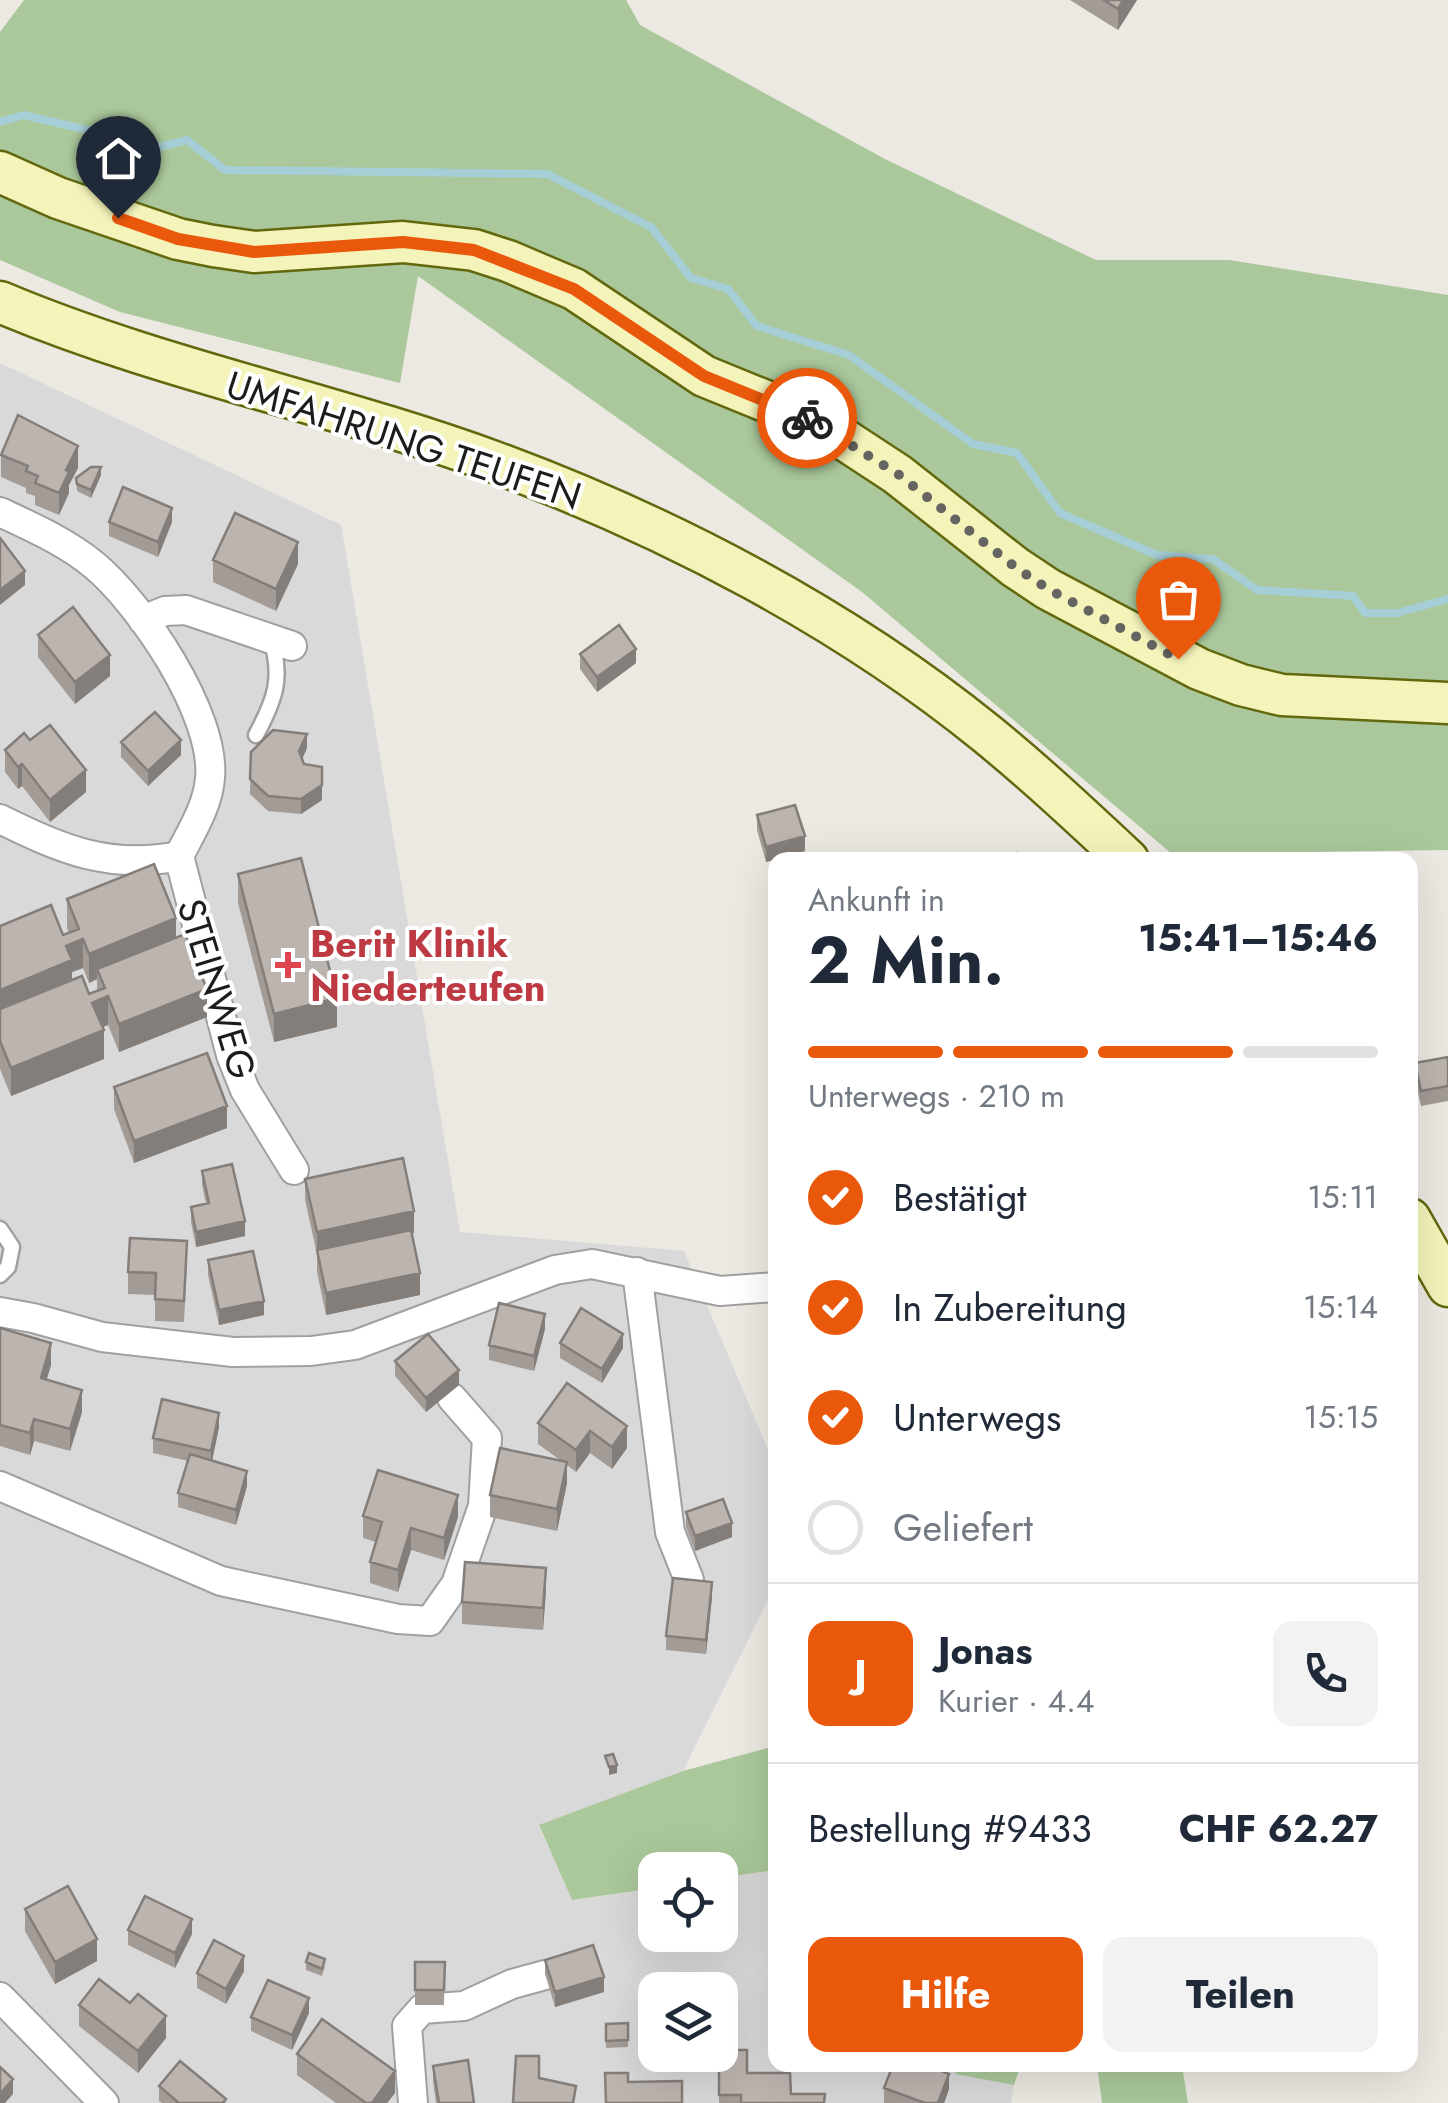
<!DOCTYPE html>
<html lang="de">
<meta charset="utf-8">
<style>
:root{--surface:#fff;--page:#f2f2f3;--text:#1f2937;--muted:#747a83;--line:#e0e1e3;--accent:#ea580c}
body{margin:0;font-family:Jost,sans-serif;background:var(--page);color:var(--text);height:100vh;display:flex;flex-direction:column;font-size:38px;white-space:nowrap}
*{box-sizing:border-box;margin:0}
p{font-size:32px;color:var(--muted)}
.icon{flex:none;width:55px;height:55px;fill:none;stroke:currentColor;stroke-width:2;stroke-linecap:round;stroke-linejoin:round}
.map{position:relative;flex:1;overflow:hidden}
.panel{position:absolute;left:768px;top:852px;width:650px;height:1220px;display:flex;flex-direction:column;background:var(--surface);border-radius:20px;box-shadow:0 10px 40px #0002}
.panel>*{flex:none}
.tools{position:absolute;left:638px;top:1852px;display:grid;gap:20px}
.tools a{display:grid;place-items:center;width:100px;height:100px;border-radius:20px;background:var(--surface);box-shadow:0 10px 40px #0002;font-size:50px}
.pin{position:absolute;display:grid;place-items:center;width:85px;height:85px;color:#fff;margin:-102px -42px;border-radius:50% 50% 50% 0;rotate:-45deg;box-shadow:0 0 10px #0007}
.pin .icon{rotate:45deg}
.courier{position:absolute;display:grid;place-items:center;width:100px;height:100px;margin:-50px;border:8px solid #ea580c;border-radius:50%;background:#fff;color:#222;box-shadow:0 2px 12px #0007}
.headline em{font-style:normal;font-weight:700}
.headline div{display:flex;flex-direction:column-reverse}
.headline{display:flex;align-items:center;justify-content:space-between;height:170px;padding:0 40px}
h1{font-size:65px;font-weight:700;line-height:75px}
.bar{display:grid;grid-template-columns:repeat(4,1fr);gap:15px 10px;align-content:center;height:120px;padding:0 40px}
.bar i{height:12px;border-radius:8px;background:var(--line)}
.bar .selected{background:var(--accent)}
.bar p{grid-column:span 4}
.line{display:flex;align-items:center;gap:25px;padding:0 40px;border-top:2px solid var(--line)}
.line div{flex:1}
.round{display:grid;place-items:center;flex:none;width:105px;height:105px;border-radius:20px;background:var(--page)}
ol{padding:0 40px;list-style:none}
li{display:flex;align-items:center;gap:30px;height:110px}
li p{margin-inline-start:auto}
li .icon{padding:10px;border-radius:50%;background:var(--accent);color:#fff;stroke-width:4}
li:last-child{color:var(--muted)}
li i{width:55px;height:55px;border:5px solid var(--line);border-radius:50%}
.primary-button{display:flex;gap:20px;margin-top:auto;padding:20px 40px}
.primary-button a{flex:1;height:115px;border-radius:20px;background:var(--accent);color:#fff;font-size:40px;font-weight:700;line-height:115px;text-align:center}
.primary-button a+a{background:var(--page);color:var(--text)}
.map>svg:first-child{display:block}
.residential{fill:#dad9d9;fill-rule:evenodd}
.forest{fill:#aac89b}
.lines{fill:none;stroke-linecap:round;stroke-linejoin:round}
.stream{stroke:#a6ced6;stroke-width:8}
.service-casing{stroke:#a0a0a0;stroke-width:19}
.minor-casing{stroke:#a0a0a0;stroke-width:32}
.secondary-casing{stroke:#62680e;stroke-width:45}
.service{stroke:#fff;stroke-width:14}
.minor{stroke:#fff;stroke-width:28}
.secondary{stroke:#f3f3ba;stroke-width:40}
.wall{fill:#a29b96;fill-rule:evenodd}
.shaded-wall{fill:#847e7a}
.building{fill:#bcb4af;stroke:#847e7a;stroke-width:2.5}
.done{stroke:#656461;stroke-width:10;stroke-dasharray:0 18}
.route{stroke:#ea580c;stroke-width:12}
.health-dot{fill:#e0444e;stroke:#fff;stroke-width:4}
.labels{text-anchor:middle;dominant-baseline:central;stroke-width:8;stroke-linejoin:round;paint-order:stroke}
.street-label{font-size:38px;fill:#1c1c1c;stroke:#fff}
.health-label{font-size:38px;font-weight:bold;fill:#be3a42;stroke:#fff;text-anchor:start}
</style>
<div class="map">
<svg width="1448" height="2103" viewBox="0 0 1448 2103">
<rect width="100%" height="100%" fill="#ece9e2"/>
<path class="residential" d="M0 363 341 525 460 1232 684 1251 775 1466V1586L683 1771 539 1826 572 1900 655 1888V1935H720V1878L775 1870V2065H958L956 2074 1014 2085 1011 2103H0ZM655 1990H720V2055H655Z"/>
<path class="forest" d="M24 0H626L640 25 885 159 1096 260H1229L1448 295V850L1172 854 862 592 418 276 400 383 120 312 0 260V32Z
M775 1746V1870L720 1878V1870H655V1888L572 1900 539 1825 683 1771Z
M958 2065H1021L1014 2085 955 2074Z
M1097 2065H1182L1188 2103H1102Z"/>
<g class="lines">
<path class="stream" d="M0 122 24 115 159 147 187 140 225 170 547 174 651 227 691 278 728 289 757 326 849 355 973 444 1017 453 1060 513 1157 555 1213 559 1257 590 1353 596 1365 613H1397L1448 599"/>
<g class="service-casing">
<path id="service" d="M256 735C275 700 283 678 271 639
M0 1229 12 1247 8 1267 0 1275"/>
</g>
<g class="minor-casing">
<path id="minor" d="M0 512C32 527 66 542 94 565 141 604 216 715 210 778 208 806 191 832 179 856 109 870 61 849 0 819
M143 620 165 611 186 610 292 646
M179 856 231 1055 245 1090 294 1170
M637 1272 670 1532 689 1580
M0 1312 33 1318 102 1337 233 1352 311 1351 355 1345 555 1270 592 1264 720 1291 775 1287
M0 1486 221 1581 398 1619 430 1621 456 1584 483 1506 487 1438 452 1398
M0 1997 104 2103
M413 2103 407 2026 422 2009 464 2006 512 1984 545 1975"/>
</g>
<g class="secondary-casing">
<path id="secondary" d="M0 172 58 198 178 239 213 246 254 252 403 242 474 250 508 261 574 289 704 376 802 416 842 438 897 474 1015 567 1048 589 1199 669 1241 685 1282 695 1448 703
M0 302C161 370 334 403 497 463 670 527 844 618 987 734 1036 774 1082 817 1128 860
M1410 1219 1448 1286"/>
</g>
<use href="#service" class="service"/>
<use href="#minor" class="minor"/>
<use href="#secondary" class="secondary"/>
</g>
<path class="wall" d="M1070 0H1137L1118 30Z
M1 455 78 468 69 485V493L59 515 35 505V496L26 493V488L1 477Z
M101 475 91 498 77 491 76 478Z
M109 522H172L158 557 109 536Z
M213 560 298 564 276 611 213 582Z
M38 635 110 676 75 704 38 657Z
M580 654 636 663 597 692 580 669Z
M30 740 86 792 50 822 22 786 18 789 5 772V750Z
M121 742 181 755 148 786 121 757Z
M307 748 302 759 304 764 322 767V800L301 814 268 811 250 794 251 752Z
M757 815 805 851 766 862 757 830Z
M238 874 337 1027 274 1042 238 903Z
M67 899 176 937 207 1017 119 1052 108 1025 102 1027 104 1059 11 1096 0 1069V926L63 935 69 933 67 928ZM83 968 89 983 97 979V991L89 994 72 980V972Z
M1448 1057V1101L1421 1106 1415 1078V1063Z
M114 1087 227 1128 134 1163 114 1109Z
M202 1171 245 1236 196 1247 191 1222V1207L206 1204 202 1185Z
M305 1179 414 1233 411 1234 420 1295 326 1315 317 1272V1254L305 1200Z
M208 1260 264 1315 219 1325 208 1275Z
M187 1263 184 1322 155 1321V1295L128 1294V1272Z
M0 1328 51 1365 46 1380 82 1412 70 1451 34 1441 30 1455 0 1446Z
M545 1329 534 1371 489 1360V1345Z
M560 1343 623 1348 602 1383 560 1358Z
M395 1361 459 1385 426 1412 395 1376Z
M567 1383 627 1448 612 1469 590 1453 576 1472 567 1465V1483L557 1531 490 1517V1495L560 1460 538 1444V1423Z
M219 1427 212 1461 247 1486 236 1525 178 1507V1493L188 1461 153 1453V1438Z
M686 1512 732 1537 695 1551 686 1527Z
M363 1516 458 1517 444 1560 411 1550 398 1592 370 1583V1562L376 1542 363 1538Z
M546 1590 543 1630 462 1624V1602Z
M712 1597 706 1654 666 1650V1636Z
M25 1909 97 1961 55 1984 25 1931Z
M128 1930 192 1934 175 1968 128 1945Z
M545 1960 604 1992 555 2007 545 1974Z
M306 1962 325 1966 322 1976 306 1970Z
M415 1962H445L444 2005H415Z
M244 1971 226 2004 197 1988V1973Z
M130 2003 166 2038 138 2073 79 2026V2005Z
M309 2013 292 2050 251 2031V2017Z
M628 2023V2047L606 2048V2024Z
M297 2054 395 2093 387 2103H336L297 2075Z
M719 2055 747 2073 791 2094 825 2103H719Z
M891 2065H927L949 2089 944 2103H884V2088L893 2066Z
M433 2066 474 2103H436L433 2081Z
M159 2086 226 2103H162L159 2101Z"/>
<path class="shaded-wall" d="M1123 0H1137L1118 30V9Z
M78 446V468L69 485V493L59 515V493L66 470Z
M101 467V475L91 498V490Z
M172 508V522L158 557V542Z
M298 542V564L276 611V589Z
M25 571V585L0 605V590Z
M636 649V663L597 692V677Z
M110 655V676L75 704V682Z
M307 734V748L299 766V751Z
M181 740V755L148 786V771Z
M22 764V786L18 789V767Z
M86 770V792L50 822V800Z
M322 785V800L301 814V799Z
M805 836V851L766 862V847Z
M176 918V947L97 969V979L89 983V954Z
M83 939V968L72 972V989L0 1018V990L66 946Z
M207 989V1017L119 1052V1024Z
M108 996V1025L92 1031V1003Z
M337 998V1027L274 1042V1014Z
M104 1030V1059L11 1096V1068Z
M227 1106V1128L134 1163V1141Z
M414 1211V1233L317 1254V1232Z
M245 1221V1236L196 1247V1232Z
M420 1273V1295L326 1315V1293Z
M264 1301V1315L219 1325V1310Z
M545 1314V1329L534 1371V1356Z
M623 1334V1348L602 1383V1369Z
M51 1343V1365L41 1399V1378Z
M459 1370V1385L426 1412V1398Z
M82 1390V1412L70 1451V1429Z
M219 1413V1427L211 1466V1451Z
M34 1419V1441L30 1455V1433Z
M627 1426V1448L612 1469V1447Z
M590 1431V1453L576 1472V1450Z
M567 1462V1483L557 1531V1509Z
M247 1471V1486L236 1525V1510Z
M458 1495V1517L444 1560V1538Z
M732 1523V1537L695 1551V1536Z
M411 1528V1550L398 1592V1570Z
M546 1568V1590L543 1630V1608Z
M712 1582V1597L706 1654V1640Z
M617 1765V1773L609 1775V1767Z
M192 1919V1934L175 1968V1953Z
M97 1939V1961L55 1984V1962Z
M244 1956V1971L226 2004V1989Z
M604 1977V1992L555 2007V1992Z
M309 1998V2013L292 2050V2035Z
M166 2016V2038L138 2073V2051Z
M395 2071V2093L387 2103H372Z
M949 2074V2089L944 2103H938Z
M13 2079V2094L5 2103H0V2094Z"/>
<path class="building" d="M1104 0H1123L1118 9Z
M18 415 78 446 66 470 69 472 59 493 35 483 38 476 26 471 28 466 1 455Z
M91 467H101L91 490 77 484 76 478Z
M123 487 172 508 158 542 109 522Z
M235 513 298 542 276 589 213 560Z
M0 538 25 571 0 590Z
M73 607 110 655 75 682 38 635Z
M619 625 636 649 597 677 580 654Z
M155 712 181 740 148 771 121 742Z
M50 725 86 770 50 800 22 764 18 767 5 750 24 733 30 740Z
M273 730 307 734 299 751 304 764 322 767V785L301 799 268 796 250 779 251 752Z
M795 805 805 836 766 847 757 815Z
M1017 853 1021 860H1003Z
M301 858 337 998 274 1014 238 874Z
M154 864 176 918 89 954 83 939 66 946 72 960 0 990V926L51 905 63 935 79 929 67 899Z
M185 934 207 989 119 1024 108 996 92 1003 104 1030 11 1068 0 1041V1009L82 976 89 994 105 988 97 969Z
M207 1053 227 1106 134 1141 114 1087Z
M1448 1057V1086L1421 1091 1415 1063Z
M403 1158 414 1211 317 1232 305 1179Z
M232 1164 245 1221 196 1232 191 1207 209 1203 202 1171Z
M411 1230 420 1273 326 1293 317 1250Z
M130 1238 187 1241 184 1301 155 1299 156 1273 128 1272Z
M253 1251 264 1301 219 1310 208 1260Z
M499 1303 545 1314 534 1356 489 1345Z
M581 1308 623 1334 602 1369 560 1343Z
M0 1328 51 1343 41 1378 82 1390 70 1429 34 1419 30 1433 0 1425Z
M428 1334 459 1370 426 1398 395 1361Z
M567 1383 627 1426 612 1447 590 1431 576 1450 538 1423Z
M162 1399 219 1413 211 1451 153 1438Z
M500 1448 567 1462 557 1509 490 1495Z
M190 1454 247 1471 236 1510 178 1493Z
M378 1470 458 1495 444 1538 411 1528 398 1570 370 1562 382 1522 363 1516Z
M723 1499 732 1523 695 1536 686 1512Z
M465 1562 546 1568 543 1608 462 1602Z
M673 1578 712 1582 706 1640 666 1636Z
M613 1754 617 1765 609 1767 605 1756Z
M68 1886 97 1939 55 1962 25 1909Z
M145 1896 192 1919 175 1953 128 1930Z
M214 1940 244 1956 226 1989 197 1973Z
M593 1945 604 1977 555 1992 545 1960Z
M309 1953 325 1959 322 1969 306 1962Z
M415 1962H445L444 1990H415Z
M99 1979 130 2003 138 1994 166 2016 138 2051 79 2005Z
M268 1980 309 1998 292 2035 251 2017Z
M322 2019 395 2071 372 2103H366L297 2054Z
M628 2023V2040L606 2041V2024Z
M720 2050H747V2073H790L791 2094H825L824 2103H741V2095H719V2055H720Z
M516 2056H539V2078L576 2086 573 2103H513Z
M468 2060 474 2103H439L433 2066Z
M180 2061 226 2099 223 2103H179L159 2086Z
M893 2065H927L949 2074 938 2103H925L884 2088Z
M0 2067 13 2079 0 2094Z
M605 2073H628V2082L682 2081V2103H606Z"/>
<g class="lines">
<path class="done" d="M807 418 898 474 1015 567 1048 589 1178 659"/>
<path class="route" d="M118 218 178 239 254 252 403 242 474 250 574 289 704 376 807 418"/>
</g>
<path class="health-dot" d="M283 950h10v10h10v10h-10v10h-10v-10h-10v-10h10z"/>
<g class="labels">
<g class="street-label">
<text transform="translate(404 440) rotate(18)">UMFAHRUNG TEUFEN</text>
<text transform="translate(217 989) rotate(73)">STEINWEG</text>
</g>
<g class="health-label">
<text x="310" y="943">Berit Klinik<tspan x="310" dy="44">Niederteufen</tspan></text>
</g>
</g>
</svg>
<div class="tools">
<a><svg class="icon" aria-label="locate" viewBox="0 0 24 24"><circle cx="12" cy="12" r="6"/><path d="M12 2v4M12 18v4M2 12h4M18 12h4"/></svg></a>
<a><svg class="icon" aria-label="layers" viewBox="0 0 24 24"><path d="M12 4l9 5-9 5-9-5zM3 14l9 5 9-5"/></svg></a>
</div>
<div class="pin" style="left:1178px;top:659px;background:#ea580c"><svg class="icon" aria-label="bag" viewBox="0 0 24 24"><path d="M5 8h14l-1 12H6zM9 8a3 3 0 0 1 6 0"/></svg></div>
<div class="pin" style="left:118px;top:218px;background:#1f2937"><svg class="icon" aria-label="home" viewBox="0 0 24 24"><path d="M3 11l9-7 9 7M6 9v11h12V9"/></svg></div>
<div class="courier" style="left:807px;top:418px"><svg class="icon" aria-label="bike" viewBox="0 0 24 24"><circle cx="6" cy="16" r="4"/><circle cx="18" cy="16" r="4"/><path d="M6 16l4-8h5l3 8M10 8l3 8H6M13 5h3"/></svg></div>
<section class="panel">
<div class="headline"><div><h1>2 Min.</h1><p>Ankunft in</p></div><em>15:41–15:46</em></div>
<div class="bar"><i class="selected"></i><i class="selected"></i><i class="selected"></i><i></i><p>Unterwegs · 210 m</p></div>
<ol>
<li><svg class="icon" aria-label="check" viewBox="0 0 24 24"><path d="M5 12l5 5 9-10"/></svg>Bestätigt<p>15:11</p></li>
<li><svg class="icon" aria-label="check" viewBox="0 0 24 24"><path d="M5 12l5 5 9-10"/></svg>In Zubereitung<p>15:14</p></li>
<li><svg class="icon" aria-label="check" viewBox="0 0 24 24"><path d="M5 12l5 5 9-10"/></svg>Unterwegs<p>15:15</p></li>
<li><i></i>Geliefert</li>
</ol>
<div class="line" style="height:180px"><b class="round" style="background:var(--accent);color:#fff">J</b><div><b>Jonas</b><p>Kurier · 4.4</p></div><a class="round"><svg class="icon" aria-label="phone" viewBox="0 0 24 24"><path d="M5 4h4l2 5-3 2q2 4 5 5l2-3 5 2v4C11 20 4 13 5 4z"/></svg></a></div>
<div class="line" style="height:130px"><div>Bestellung #9433</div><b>CHF 62.27</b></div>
<div class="primary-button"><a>Hilfe</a><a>Teilen</a></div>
</section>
</div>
